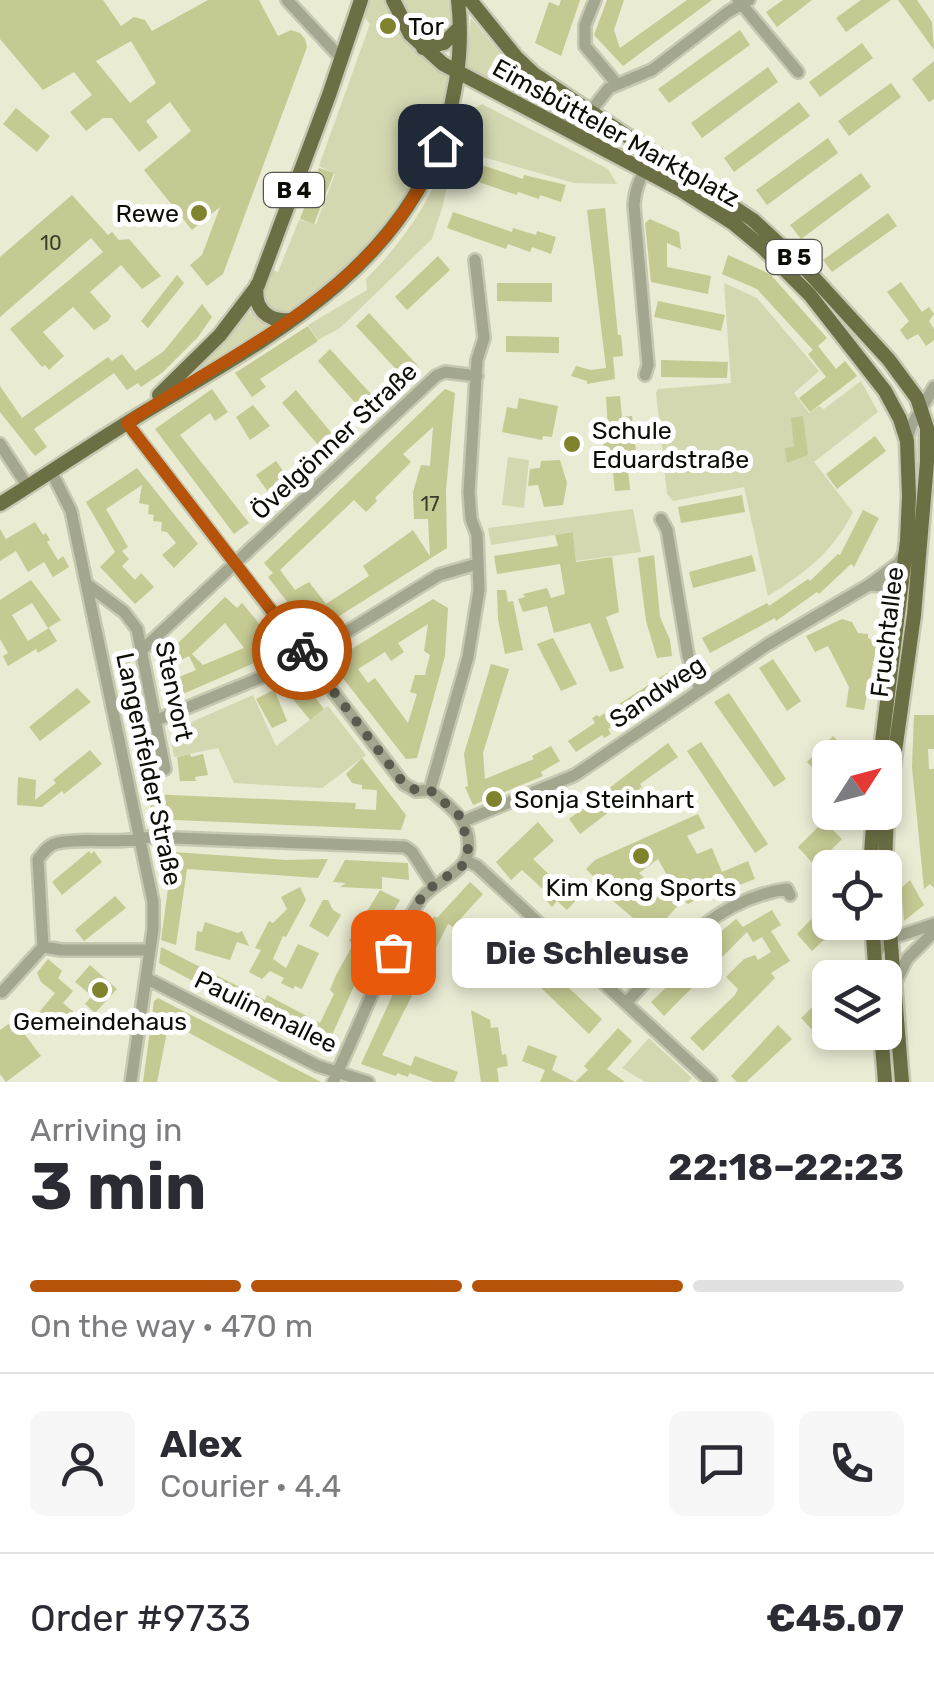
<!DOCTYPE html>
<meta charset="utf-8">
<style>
:root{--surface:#fff;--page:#f7f7f7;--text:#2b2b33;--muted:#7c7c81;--line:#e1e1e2;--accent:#b45309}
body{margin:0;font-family:Rubik,sans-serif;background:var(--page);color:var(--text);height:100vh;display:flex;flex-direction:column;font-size:38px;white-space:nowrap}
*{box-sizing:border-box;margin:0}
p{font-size:32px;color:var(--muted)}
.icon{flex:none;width:55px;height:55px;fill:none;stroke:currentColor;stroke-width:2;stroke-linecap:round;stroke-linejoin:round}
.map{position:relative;height:1082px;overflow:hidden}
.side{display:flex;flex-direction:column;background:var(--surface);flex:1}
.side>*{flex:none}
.needle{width:65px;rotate:54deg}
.controls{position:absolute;left:812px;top:740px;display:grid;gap:20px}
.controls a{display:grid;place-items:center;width:90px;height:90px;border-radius:15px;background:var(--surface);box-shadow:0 5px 15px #0003;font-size:50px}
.pin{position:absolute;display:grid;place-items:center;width:85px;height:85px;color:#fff;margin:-42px;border-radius:20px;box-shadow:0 5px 15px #0006}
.courier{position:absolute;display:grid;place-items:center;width:100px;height:100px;margin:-50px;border:8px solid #b45309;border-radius:50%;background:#fff;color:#222;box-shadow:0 2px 12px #0007}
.bubble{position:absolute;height:70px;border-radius:15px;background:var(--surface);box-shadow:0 5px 15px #0003;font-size:32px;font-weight:700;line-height:70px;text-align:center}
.overview em{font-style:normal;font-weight:700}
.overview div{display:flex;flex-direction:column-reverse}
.overview{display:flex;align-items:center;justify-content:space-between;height:170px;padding:0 30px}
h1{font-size:65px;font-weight:700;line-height:75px}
.bar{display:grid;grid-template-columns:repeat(4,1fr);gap:15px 10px;align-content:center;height:120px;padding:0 30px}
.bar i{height:12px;border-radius:8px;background:var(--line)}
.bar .current{background:var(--accent)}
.bar p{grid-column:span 4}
.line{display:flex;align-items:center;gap:25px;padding:0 30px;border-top:2px solid var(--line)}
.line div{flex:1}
.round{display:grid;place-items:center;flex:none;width:105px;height:105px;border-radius:15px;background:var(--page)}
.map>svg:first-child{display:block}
.green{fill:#d4d8b1}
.building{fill:#c5c992;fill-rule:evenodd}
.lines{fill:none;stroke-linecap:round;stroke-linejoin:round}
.minor-casing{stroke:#c6c8b2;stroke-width:16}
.major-casing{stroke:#c6c8b2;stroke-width:19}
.minor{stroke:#a4a78f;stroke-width:11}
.major{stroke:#6c6f44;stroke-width:14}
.done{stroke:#5a5b4e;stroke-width:10;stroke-dasharray:0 18}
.route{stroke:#b45309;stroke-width:12}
.poi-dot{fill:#80832e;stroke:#fff;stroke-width:4}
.labels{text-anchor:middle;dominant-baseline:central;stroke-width:10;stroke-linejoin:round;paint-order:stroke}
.number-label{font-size:20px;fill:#3b3d29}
.shield{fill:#fff;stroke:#565651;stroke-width:2.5}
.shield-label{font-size:22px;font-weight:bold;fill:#0d0e06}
.poi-label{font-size:25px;fill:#0d0e06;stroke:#fff;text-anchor:start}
.street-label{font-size:25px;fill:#0d0e06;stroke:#fff}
</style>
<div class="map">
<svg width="934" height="1082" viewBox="0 0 934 1082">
<rect width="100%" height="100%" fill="#e9ebd3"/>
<path class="green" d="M369 0H385C399 34 418 58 450 76 434 167 388 243 313 296 297 307 282 320 265 304L263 290 271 269 278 272 299 220 316 224 335 174 319 166 370 24 363 15Z
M402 0H448L451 30 434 42C418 35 408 16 402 0Z
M471 18 513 68 560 102 562 106 559 112H551L467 69Z
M482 104 608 169 617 184 574 183 455 149 471 110Z
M449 149 454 151 443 205 432 239 340 328 318 340 308 325 367 290 366 279C403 242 432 200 449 149Z
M724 283 757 298 819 371 794 393 809 413 819 406 824 409 861 381 878 412 814 462 853 512C832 553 806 572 768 596L744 487 673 501 667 494 656 393 658 389 731 383Z
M253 309 268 326 185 379 215 351Z
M508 457 529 460 524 508 502 505Z
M633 509 641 552 576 561 573 532 491 545 488 528Z
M253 695 276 746 328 706 366 755 322 788 234 783 218 748 174 757 171 739 178 728Z
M649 1038 692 1078 688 1082H645L622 1068Z"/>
<path class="building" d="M0 0H103L121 26 134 17 145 20 152 31 208 0H259L278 36 291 30 300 33 305 39 307 47 223 274 207 286 190 265 202 255 220 207 192 230 144 170 191 131 170 102 146 121 158 137 139 152 112 118H103L86 131 70 112 92 95 74 72 43 90 0 39ZM131 41 156 83 130 103 96 61Z
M561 0H580L561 56 535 43 549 2 559 6Z
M607 0H624L614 30 620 48 687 0H712L623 66 594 35Z
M783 0H812L777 27 766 12Z
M861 0H891L846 32 836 18Z
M898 0H917L932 22 934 50Z
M740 30 750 45 669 103 658 89Z
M862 43 873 58 820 97 809 82Z
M934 61V99L929 102 912 79Z
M768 67 778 82 702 138 691 123Z
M891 83 901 97 849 136 838 121Z
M799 102 810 116 734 172 724 158Z
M16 108 50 136 37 152 3 124Z
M828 138 838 153 767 205 756 190Z
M464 159 523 179 524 175 566 185 561 202 540 195 539 199 518 192 517 195 458 175Z
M319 168 334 173 314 224 300 219Z
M861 173 871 187 801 239 790 225Z
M72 195 108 235 112 232 119 240 129 239 161 276 142 289 121 265 90 292 111 316 108 321 94 330 73 307 43 332 64 356 49 370 45 365 42 367 10 329 103 252 91 238 0 317V257Z
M605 208 618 335H621L623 356 613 357 615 379 587 384V381L571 376 576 366 591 370 606 368 587 210Z
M453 212 512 232 513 228 536 235 537 231 556 237 551 254 532 247 530 252 508 244 506 249 447 228Z
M888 213 897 226 832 272 823 260Z
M650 219 679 232 681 249 667 243V267L711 276 708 294 651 282 645 223Z
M728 255 770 274 827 338 818 346 836 369 845 361 857 376 810 412 799 398 826 377 808 354 813 350 757 289 722 274Z
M438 256 450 270 407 310 395 297Z
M177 275 184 283 148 328 141 321Z
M901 282 922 312 929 307 934 314 929 321 934 329V340L926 346 918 334 907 340 900 330 909 321 887 292Z
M497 283H552V302L497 301Z
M658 301 725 315 721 331 654 317Z
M202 304 212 317 198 337 163 372 141 387 138 383 127 390 114 373 34 429 47 447 35 456 0 412V386L22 418 108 357 112 361 122 354 135 371 164 351Z
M369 313 419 367 406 380 356 326Z
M308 326 318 341 260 379 266 387 252 397 235 373Z
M506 336 559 337V353L506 352Z
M330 349 380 404 367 416 318 361Z
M661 360 728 362 727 378 661 377Z
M212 389 228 412 215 421 210 413 180 435 249 523 234 534 155 429Z
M445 389 455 393 446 490 447 548 325 625 323 621 309 630 268 577 273 573 264 563ZM433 427 430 466 421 465 413 492 414 519H428L430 556 413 530 363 566 369 576 326 604 309 582 295 590 280 570 354 500 366 512 377 501 375 498 411 462 403 454Z
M296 390 339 442 326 454 282 403Z
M620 396 622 417 632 416 638 468 628 469 630 490 615 491 611 457 605 458 602 431 608 430 606 397Z
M519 398 558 406 552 437 543 436 542 440 502 432 507 407 517 409Z
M253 405 270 426 250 440 236 417Z
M803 416 808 455 787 463 785 448 794 447 791 418Z
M875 436 886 451 837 489 826 474Z
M560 460 567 483 563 505 544 507 538 485 528 486 530 469 540 468 541 461Z
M276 461 291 482 271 496 256 475Z
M137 468 198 544 174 568 162 555 176 543 167 532 161 531 162 522 153 521 154 515 148 514 149 505 139 503 142 485 106 509 128 547 122 551 129 559 122 566 135 580 141 573 154 587 135 604 100 567 115 552 86 502Z
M742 495 745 512 681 523 678 507Z
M863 510 879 518 854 567 851 564 819 594 817 592 776 621 775 618 710 653 702 638 767 603 769 606 808 579 810 581 838 554 840 555Z
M35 522 43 535 46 533 50 540 47 542 58 560 63 556 69 567 53 577 44 562 28 572 16 551 0 561V529L6 539Z
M573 532 576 562 612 557 619 612 606 617 624 668 610 672 590 623 554 633 547 606 523 612 518 599 525 597 523 594 547 588 551 598 565 594 560 564 497 574 494 556 558 546 555 535Z
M654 555 660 617 670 640 672 656 657 658 646 621 638 558Z
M752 555 756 571 693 588 689 572Z
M31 580 61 620 48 628 32 603 12 615 28 641 49 628 57 641 38 653 36 649 8 666 3 656 8 653 0 639V600Z
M497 590H506L508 602 513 601 523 650 505 654 498 619Z
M225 597 237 608 242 603 277 645 275 654 176 697 163 691 162 684 196 670 189 656 159 671 156 660 169 652ZM225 623 244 648 203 665 192 654Z
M433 599 448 608 445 656 417 758 406 759 335 668 337 658ZM428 624 424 651 430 655 425 675H415L410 692 417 694 408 723 375 678 368 683 358 669 385 652 391 661 404 652 398 643Z
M842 619 852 622 858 633 868 634V638L877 643 864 710 846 707 849 687 828 646 815 652 806 636Z
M553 638 577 684 561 691 537 644Z
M128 655 140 692 153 757 152 763 137 766 119 657Z
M773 659 801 701 787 711 759 668Z
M491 664 509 669 483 753 485 779 534 759 532 756 551 746 560 761 541 772 543 776 473 805 465 787 468 786 464 754Z
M667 673 675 685 608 729 611 734 604 738 602 735 576 752 568 741 595 723 592 718 597 715 599 717Z
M295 682 305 684 324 709 310 720 283 687Z
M77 688 91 702 40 741 29 727Z
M271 691H275L287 721 272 728 256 699Z
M729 693 786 779 774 787 714 702Z
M914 715H934V749H928L929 769H934V888L930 884 924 889 912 767Z
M833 736 851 753 846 758H830V774L825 780 807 762Z
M701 742 768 844 755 853 687 751Z
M668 743 678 757 640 784 642 787 580 834 569 819Z
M90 750 102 764 64 794 62 791 42 807 17 805 18 777 36 780 35 800 56 783 53 780Z
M190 754 191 757 203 754 208 775 195 777 196 781H180L177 757Z
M362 758 406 815 401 830 153 819 148 794 356 803 355 809 376 810 377 790 362 789V785L352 783 346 774Z
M698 814 705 828 687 836 697 854 712 848 722 872 748 861 755 879 708 897 707 894 688 904 683 900 652 934 592 883 596 879 586 869 595 860ZM658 859 672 884 662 895 639 873Z
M824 821 842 839 815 866 798 847Z
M538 822 554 841 533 859 557 882 559 879 569 888 571 886 581 895 567 910 557 901 552 907 546 900 547 893 522 870 511 880 496 862Z
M89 851 91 854 94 851 102 862 62 895 52 882Z
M173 852 287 860 328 859 318 878 187 869 176 945 161 940Z
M345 860 408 863 409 880 382 877V889L340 887 346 883 333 882Z
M910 880 924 905 904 921 901 888Z
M470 882 483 894 453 927 448 924 382 1055 411 1066 415 1056 458 1072 454 1082H434L409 1073 408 1077 397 1073 396 1076 361 1064 398 983 434 916 437 918Z
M300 887 306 900 286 937 283 936 273 959 286 968 298 944 319 953 302 989 295 986 293 989 281 983 284 978 270 971 262 979 249 972 261 950 255 948 269 921 273 923 287 909 281 897Z
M380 890 400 900 368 955 327 1046 322 1049 159 963 161 947 265 1000 267 995 320 1023 334 994 330 990 336 975 354 943 349 941Z
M115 896 126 908 84 941 75 930Z
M323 900H328L333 910 341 915 328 937 309 926Z
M823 907 830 914V922H843L812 951 797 934Z
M772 910 781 925 771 931 790 961 771 973 775 978 703 1051 690 1038 735 995 738 989 726 977 744 959 755 955 758 960 771 952 762 937 753 942 747 932 664 1016 651 1002 702 953 699 950 736 919 743 927Z
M611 921 636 944 644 936 653 944 626 974 589 945Z
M205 922 238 933 242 931 249 946 237 942 230 960 195 950 197 931 202 932Z
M491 930 526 959 527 957 534 963 538 959 602 1019 589 1034 533 980 526 987 480 945Z
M48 959 62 971 58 978 73 991 63 1003 76 1014 79 1011 81 1024 76 1032H66L49 1018 44 1025 35 1017 55 993 41 982 37 973Z
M90 965 117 989 95 1013 85 1004 92 996 75 982Z
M830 990V1026L819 1037 801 1018Z
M158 998 265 1053 321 1082H280L169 1022 157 1082H143L154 1001Z
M471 1010 490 1020 491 1028 498 1027 502 1055 506 1054 508 1066 497 1068 499 1082H481Z
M14 1020 41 1056 6 1082 0 1074V1030Z
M778 1025 792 1039 746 1082H737L731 1076Z
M618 1028 632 1041 607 1069 625 1082H575L588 1070 584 1066Z
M528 1045 557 1056 552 1070 575 1082H540L545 1070 522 1061Z"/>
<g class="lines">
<g class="minor-casing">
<path id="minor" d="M287 0 341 58
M595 0 585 25V46L616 83
M738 0 798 72
M548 119 571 118 582 122 609 88 652 70 728 12 749 0
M645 375 648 365 634 205C635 189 642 169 655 159L662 160
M127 423 404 784 416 791 430 790C452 808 472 822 468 852 465 874 432 882 420 900 385 957 361 1022 333 1082
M907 440 911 426 934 387
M0 444 28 487
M51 471 71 511 153 902V929L131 1082
M661 519 667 530 688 656 700 690
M88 585 124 612 137 629 165 769
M869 585 884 586 900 602
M143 649 436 376 445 372 477 376
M157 720 296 663 439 575 477 564
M430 790 468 657 479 590 477 535 471 519 469 492 477 360 484 338 475 260
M464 821 575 775 767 645 869 585 899 563 905 552
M466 861 477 866 711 1082
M43 947 38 859C44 852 48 845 57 843 87 837 116 845 150 837L405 847 412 852 433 885
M43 947 62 950H150
M874 957 884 941 934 924
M146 978 318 1066 368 1082
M895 983 907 959 934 932
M2 992 43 947
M626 1003C673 952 715 899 787 889L790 895"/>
</g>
<g class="major-casing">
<path id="major" d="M393 0 410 34 443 64 681 190 733 223 762 247 810 295 885 391 900 419 907 441 909 496 907 541 880 758
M470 0 516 57 534 74 753 220 804 267 889 360 917 398 927 428V462L914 615 887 809 885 868
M423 48 444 43 460 27
M257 285C253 308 267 322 290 320
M159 395 220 335 258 285 329 95 361 0
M0 504C50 473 98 440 148 410 266 339 402 269 445 128 458 86 463 43 458 0
M870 868 874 812
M885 869 902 1082
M872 922 876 978
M881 1032 885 1082"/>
</g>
<use href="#minor" class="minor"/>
<use href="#major" class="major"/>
</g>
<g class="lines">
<path class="done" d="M302 650 404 784 416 790H430L462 818 468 850 462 866 433 886 421 898 393 952"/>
<path class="route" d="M302 650 127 423C247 343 382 289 440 146"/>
</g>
<g class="poi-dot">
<circle cx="388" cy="26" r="10"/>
<circle cx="199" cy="213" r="10"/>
<circle cx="572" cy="444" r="10"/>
<circle cx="494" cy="799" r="10"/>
<circle cx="641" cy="856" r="10"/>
<circle cx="100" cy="990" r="10"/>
</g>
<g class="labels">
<g class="number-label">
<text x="51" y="243">10</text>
<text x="430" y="504">17</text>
</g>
<g class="shield">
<rect x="264" y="173" width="60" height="34" rx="8"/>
<rect x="766.5" y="240" width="55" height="34" rx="8"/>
</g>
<g class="shield-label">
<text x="294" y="190">B 4</text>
<text x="794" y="257">B 5</text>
</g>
<g class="poi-label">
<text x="408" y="26">Tor</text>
<text x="179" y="213" text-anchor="end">Rewe</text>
<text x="592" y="430">Schule<tspan x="592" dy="29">Eduardstraße</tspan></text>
<text x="514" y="799">Sonja Steinhart</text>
<text x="641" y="887" text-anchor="middle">Kim Kong Sports</text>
<text x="100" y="1021" text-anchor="middle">Gemeindehaus</text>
</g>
<g class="street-label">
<text transform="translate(616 133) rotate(29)">Eimsbütteler Marktplatz</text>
<text transform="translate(334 441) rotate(-43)">Övelgönner Straße</text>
<text transform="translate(887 632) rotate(-83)">Fruchtallee</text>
<text transform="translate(174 691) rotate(78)">Stenvort</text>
<text transform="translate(657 692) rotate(-34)">Sandweg</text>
<text transform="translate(149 769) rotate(78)">Langenfelder Straße</text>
<text transform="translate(266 1012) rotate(26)">Paulinenallee</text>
</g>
</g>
</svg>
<div class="controls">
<a><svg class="needle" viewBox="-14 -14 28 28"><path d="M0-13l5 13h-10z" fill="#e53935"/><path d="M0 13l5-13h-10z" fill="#7c7c81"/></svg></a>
<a><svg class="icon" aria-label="locate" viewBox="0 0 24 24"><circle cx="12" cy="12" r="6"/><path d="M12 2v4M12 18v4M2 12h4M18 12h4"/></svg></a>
<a><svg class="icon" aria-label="layers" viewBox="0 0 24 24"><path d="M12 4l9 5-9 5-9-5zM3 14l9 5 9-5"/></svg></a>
</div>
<div class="pin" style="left:393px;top:952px;background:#ea580c"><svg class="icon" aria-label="bag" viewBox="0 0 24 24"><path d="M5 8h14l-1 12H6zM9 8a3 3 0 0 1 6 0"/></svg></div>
<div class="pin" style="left:440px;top:146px;background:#1f2937"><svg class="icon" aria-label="home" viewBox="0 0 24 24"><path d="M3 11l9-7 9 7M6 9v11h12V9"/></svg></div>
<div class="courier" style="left:302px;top:650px"><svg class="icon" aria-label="bike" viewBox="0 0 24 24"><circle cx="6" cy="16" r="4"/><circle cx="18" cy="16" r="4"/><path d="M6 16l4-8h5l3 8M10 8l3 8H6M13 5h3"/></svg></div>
<div class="bubble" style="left:452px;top:918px;width:270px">Die Schleuse</div>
</div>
<section class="side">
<div class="overview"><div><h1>3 min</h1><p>Arriving in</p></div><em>22:18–22:23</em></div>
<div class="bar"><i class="current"></i><i class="current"></i><i class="current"></i><i></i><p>On the way · 470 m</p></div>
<div class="line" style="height:180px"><a class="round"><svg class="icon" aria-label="person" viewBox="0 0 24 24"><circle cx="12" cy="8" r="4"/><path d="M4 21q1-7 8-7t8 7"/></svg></a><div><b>Alex</b><p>Courier · 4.4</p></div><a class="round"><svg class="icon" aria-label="chat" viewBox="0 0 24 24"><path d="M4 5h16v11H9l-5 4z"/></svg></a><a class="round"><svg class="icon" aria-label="phone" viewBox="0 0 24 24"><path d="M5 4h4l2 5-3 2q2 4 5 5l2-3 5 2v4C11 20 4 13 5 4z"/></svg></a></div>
<div class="line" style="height:130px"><div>Order #9733</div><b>€45.07</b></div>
</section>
